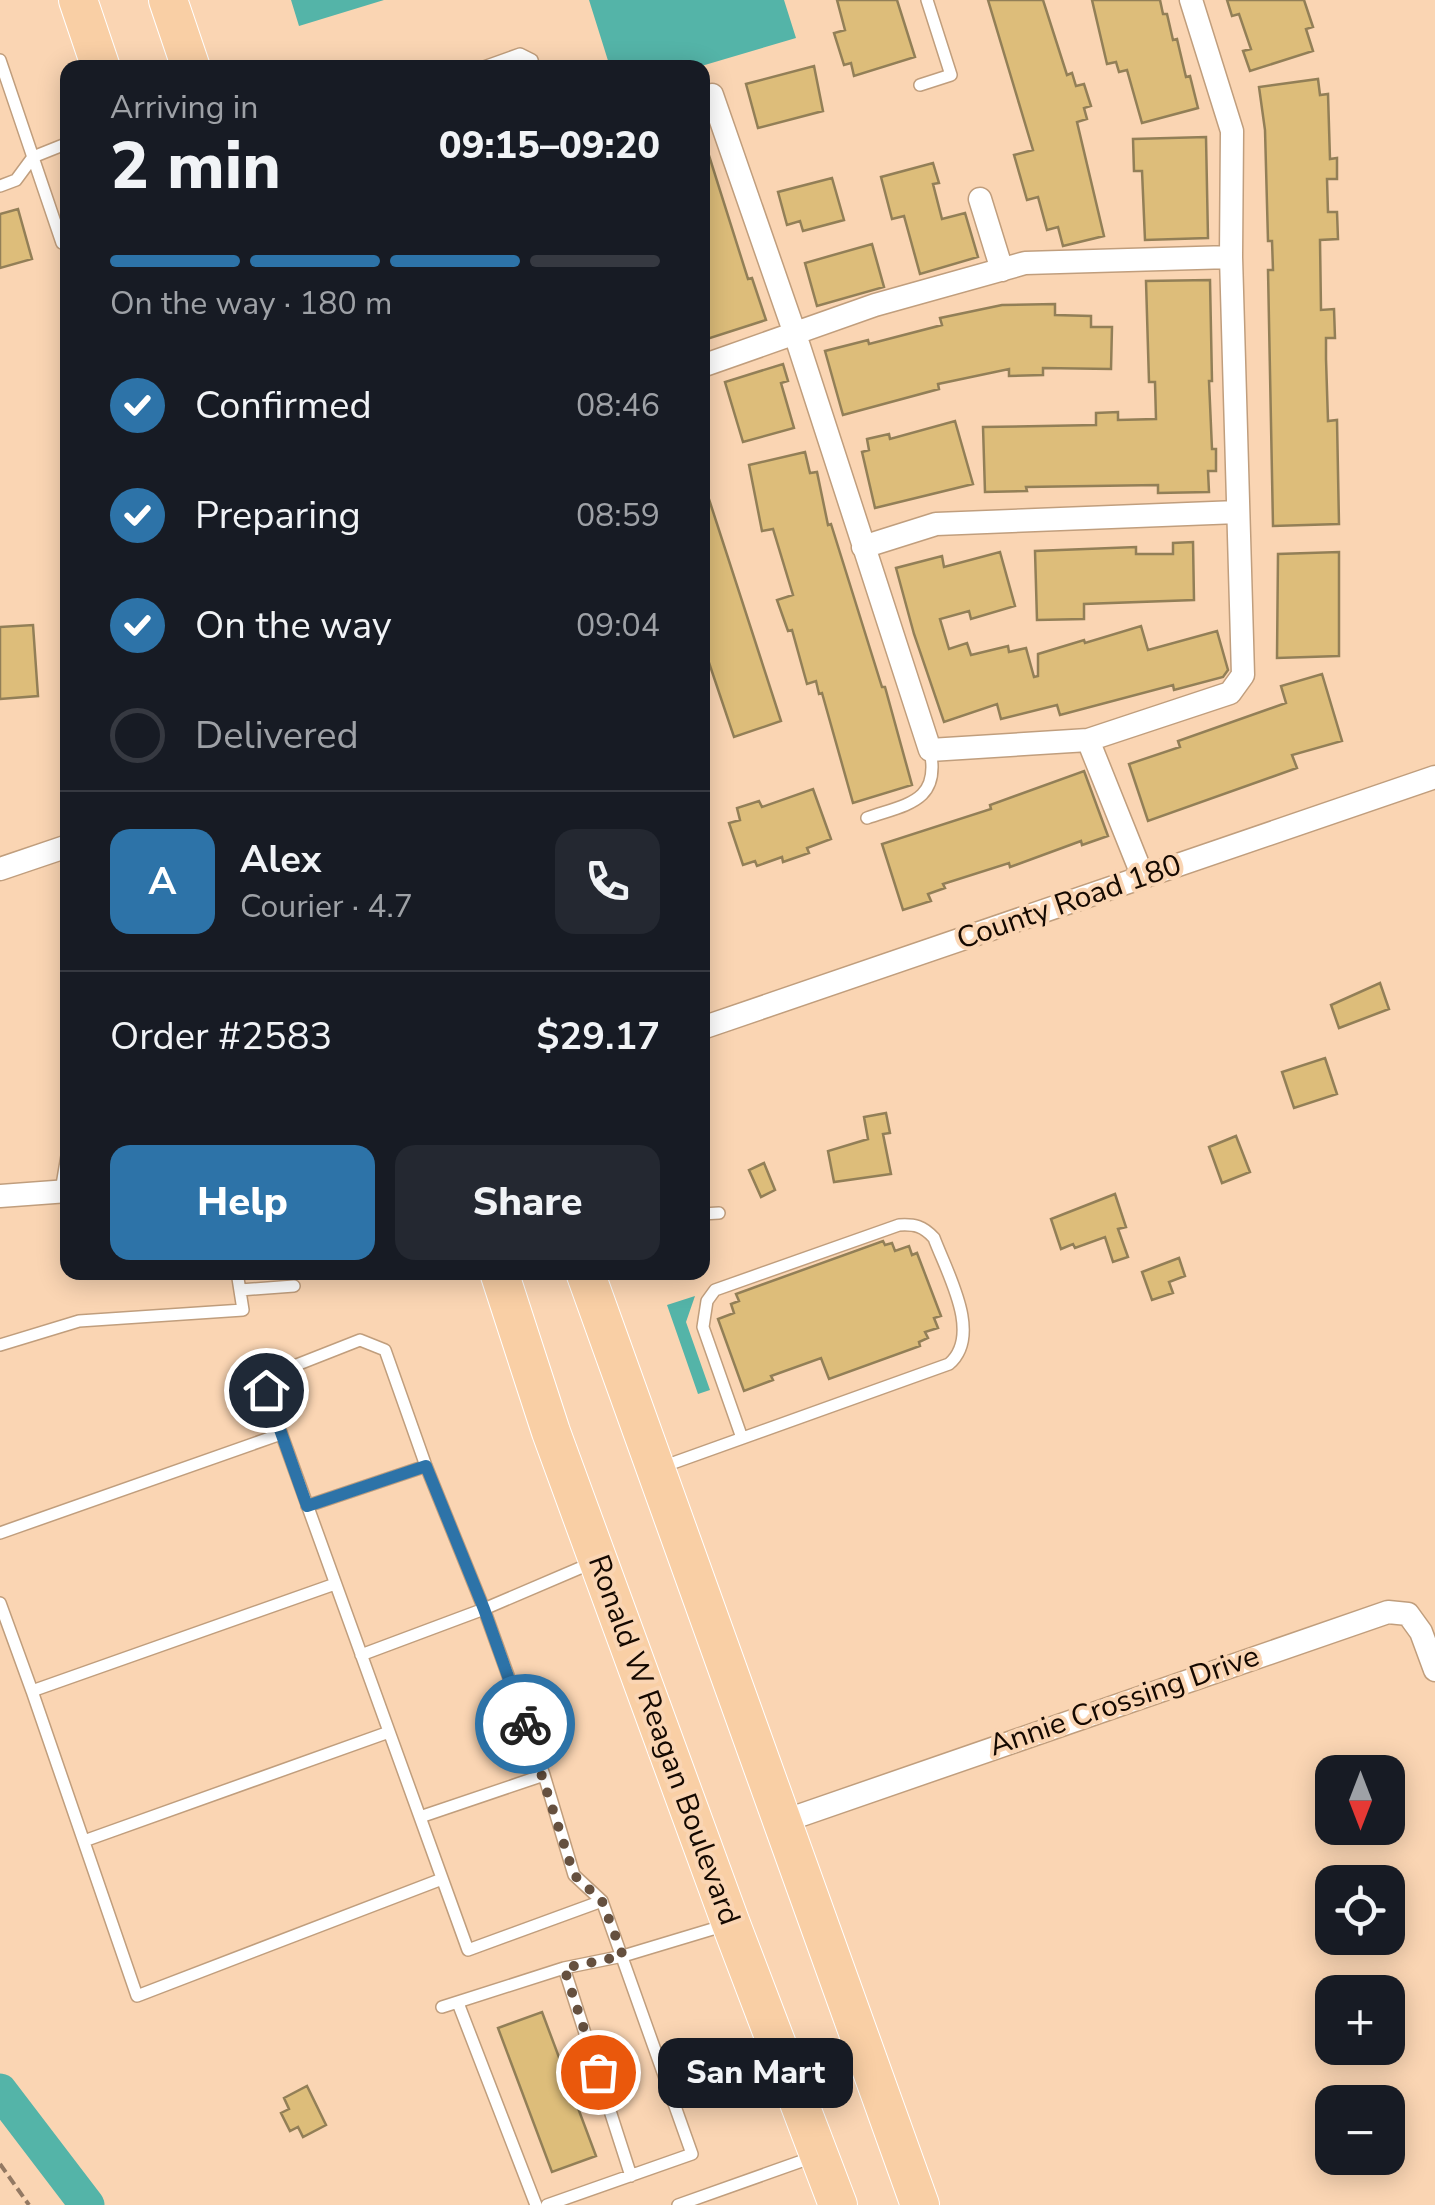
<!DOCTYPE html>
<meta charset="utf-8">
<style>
:root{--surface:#171b24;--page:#242831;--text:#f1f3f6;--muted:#9ea1a6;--line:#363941;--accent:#2d73a8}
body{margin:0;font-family:"Nunito Sans",sans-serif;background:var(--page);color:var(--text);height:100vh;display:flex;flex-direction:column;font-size:38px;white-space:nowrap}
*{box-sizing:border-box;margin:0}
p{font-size:32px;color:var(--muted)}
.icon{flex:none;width:55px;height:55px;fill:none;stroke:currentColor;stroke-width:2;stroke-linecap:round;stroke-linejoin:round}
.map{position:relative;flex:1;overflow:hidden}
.side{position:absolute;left:60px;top:60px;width:650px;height:1220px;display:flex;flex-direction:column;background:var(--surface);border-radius:20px;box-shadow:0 5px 25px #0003}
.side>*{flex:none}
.needle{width:65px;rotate:180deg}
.buttons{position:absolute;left:1315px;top:1755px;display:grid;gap:20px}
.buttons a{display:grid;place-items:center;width:90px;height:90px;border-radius:20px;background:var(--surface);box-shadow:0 5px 25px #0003;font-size:50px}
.pin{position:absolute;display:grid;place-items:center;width:85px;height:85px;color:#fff;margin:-42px;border:5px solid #fff;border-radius:50%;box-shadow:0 2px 10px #0007}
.courier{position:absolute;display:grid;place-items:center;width:100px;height:100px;margin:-50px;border:8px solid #2d73a8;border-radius:50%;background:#fff;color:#222;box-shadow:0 2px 12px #0007}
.bubble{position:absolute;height:70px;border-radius:20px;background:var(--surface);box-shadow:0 5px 25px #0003;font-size:32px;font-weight:800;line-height:70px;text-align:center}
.summary em{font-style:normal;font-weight:800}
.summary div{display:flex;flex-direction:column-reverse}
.summary{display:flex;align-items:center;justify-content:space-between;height:170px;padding:0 50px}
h1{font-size:65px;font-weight:800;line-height:75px}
.bar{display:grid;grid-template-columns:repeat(4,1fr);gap:15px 10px;align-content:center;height:120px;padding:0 50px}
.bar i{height:12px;border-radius:8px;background:var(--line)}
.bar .on{background:var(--accent)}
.bar p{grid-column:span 4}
.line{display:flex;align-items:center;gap:25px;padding:0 50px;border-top:2px solid var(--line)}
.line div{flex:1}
.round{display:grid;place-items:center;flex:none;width:105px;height:105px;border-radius:20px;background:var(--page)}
ol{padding:0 50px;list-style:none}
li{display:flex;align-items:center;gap:30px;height:110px}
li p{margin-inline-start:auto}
li .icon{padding:10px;border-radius:50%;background:var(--accent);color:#fff;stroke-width:4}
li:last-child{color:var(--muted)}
li i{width:55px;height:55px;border:5px solid var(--line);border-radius:50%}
.button{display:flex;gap:20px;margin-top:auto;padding:20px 50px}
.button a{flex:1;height:115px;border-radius:20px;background:var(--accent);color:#fff;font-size:40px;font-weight:800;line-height:115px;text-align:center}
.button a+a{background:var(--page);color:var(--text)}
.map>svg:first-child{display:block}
.water{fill:#54b4a8}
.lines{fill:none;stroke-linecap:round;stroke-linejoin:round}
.river{stroke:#54b4a8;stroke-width:35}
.building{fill:#ddbd7a;stroke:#927f57;stroke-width:2.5}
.lane-casing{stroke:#c09e7d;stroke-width:14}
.street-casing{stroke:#c09e7d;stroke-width:25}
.primary-casing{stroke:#fff;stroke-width:40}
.path{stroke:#937963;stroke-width:4;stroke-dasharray:10 5;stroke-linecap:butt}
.lane{stroke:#fff;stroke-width:11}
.street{stroke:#fff;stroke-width:22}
.primary{stroke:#f9cfa5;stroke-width:38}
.done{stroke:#65503f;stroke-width:10;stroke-dasharray:0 18}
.route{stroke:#2d73a8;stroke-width:12}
.labels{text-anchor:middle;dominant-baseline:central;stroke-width:8;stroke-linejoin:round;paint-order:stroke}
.street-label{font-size:30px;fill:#150901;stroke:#fad5b3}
</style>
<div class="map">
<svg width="1435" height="2205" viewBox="0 0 1435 2205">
<rect width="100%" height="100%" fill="#fad5b3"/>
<path class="water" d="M291 0H384L299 26Z
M589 0H784L796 38 698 67H610Z
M695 1296 686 1322 710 1390 698 1394 667 1305Z"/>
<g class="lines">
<path class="river" d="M0 2091 87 2205"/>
</g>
<path class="building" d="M837 0H897L915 57 854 76 851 63 844 65 834 33 845 30Z
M988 0H1043L1067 75 1072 73 1076 86 1084 84 1091 106 1084 108 1087 119 1077 122 1104 236 1063 246 1058 227 1047 230 1038 197 1027 200 1014 155 1033 150Z
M1092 0H1160L1163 14H1167L1173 40 1177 39 1186 77 1190 76 1198 108 1142 123 1127 70 1119 72 1116 62 1107 64Z
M1227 0H1304L1313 27 1306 29 1313 51 1250 71 1243 51 1251 49 1239 14 1232 16Z
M814 66 823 111 758 128 746 84Z
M1318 79 1320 95 1328 94 1330 159 1337 158V179H1327L1328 212H1337L1338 239 1320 240 1321 310 1334 309 1335 338H1326V359L1328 421 1337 420 1339 524 1273 526 1268 270H1273L1272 241H1268L1265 130 1259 87Z
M1206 137 1208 238 1145 240 1142 171H1134L1133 139Z
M702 146H706L748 279 752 278 766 320 707 339 702 326Z
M933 163 939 183 933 184 942 219 965 213 978 257 920 274 904 216 892 219 881 177Z
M832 178 844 220 803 231 800 221 787 225 778 192Z
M18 209 32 259 0 268V214Z
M872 244 884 287 817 306 805 263Z
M1210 280 1212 381H1209L1212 449H1216V471H1208L1209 492 1158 493V485L1026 487 1027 491 985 492 983 427 1096 425V413L1118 412V420L1156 419 1155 382H1149L1146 281Z
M1055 304V315L1091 316V327H1112L1111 369 1043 368V375L1009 376V369L938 384 939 389 843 415 825 351 868 340 869 344 942 325 940 318 1002 305Z
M783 364 788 381 781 383 794 428 743 442 725 382Z
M955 421 973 484 875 508 862 452 869 450 867 439 889 434 890 439Z
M805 452 810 473 817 472 828 525 831 524 882 687H885L912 785 853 803 822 693 819 694 816 681 807 684 792 630 788 631 777 600 793 595 773 529 762 531 749 465Z
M702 490H706L781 721 734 737 702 642Z
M1193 542 1194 600 1084 604V619L1037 620 1035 551 1136 547V554H1173V543Z
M1000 552 1015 606 971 619 969 611 940 619 949 649 967 643 971 655 1008 646 1009 652 1026 648 1034 677 1038 676V654L1084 640 1085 643 1141 626 1148 650 1217 631 1228 670 1223 677 1174 690 1173 685 1060 715 1057 705 1001 719 997 704 944 722 914 634 896 568 942 556 944 567Z
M1339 552V656L1277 658 1278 554Z
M33 625 38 696 0 699V627Z
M1322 674 1342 741 1292 755 1297 768 1148 821 1129 764 1180 747 1178 741 1286 703 1281 686Z
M1084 771 1108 836 1082 845 1081 841 1010 867 1009 863 943 884 945 888 928 894 931 901 903 910 882 844 991 809 990 805Z
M813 789 831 839 807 848 809 853 783 862 782 857 757 866 755 861 743 865 729 823 740 820 737 808 759 801 762 807Z
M1380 983 1389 1009 1339 1028 1331 1005Z
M1325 1058 1337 1094 1294 1108 1282 1072Z
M886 1113 890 1133 883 1134 891 1174 834 1182 828 1151 868 1139 864 1117Z
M1236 1136 1250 1172 1222 1183 1209 1147Z
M764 1163 775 1190 761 1197 749 1170Z
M1115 1194 1126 1227 1118 1229 1128 1257 1113 1262 1105 1237 1075 1248 1073 1244 1061 1249 1051 1219Z
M883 1241 885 1245 892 1243 895 1251 909 1246 912 1255 917 1253 941 1316 934 1318 938 1328 925 1332 928 1338 919 1342 920 1346 829 1379 821 1358 771 1376 773 1380 744 1391 718 1319 734 1313 731 1304 739 1301 736 1294Z
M1179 1258 1185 1276 1169 1282 1173 1293 1152 1300 1142 1272Z
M542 2012 596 2156 552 2172 498 2028Z
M307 2086 326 2125 303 2137 298 2127 290 2131 281 2113 289 2109 284 2098Z"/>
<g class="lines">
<g class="lane-casing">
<path id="lane" d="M0 60 62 243
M481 68 520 54 532 60 534 68
M920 85 951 75 927 0
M0 186 16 180 33 157 68 143
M867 818C907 804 941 802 930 750
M61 1191 68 1150
M702 1214 719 1213
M240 1290 294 1286
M0 1345 79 1321 243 1310 237 1272
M659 1468 949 1364C983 1335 947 1273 934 1238 923 1226 915 1224 899 1225L715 1290 707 1301 703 1327 742 1438
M307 1506 426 1466
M0 1533 281 1434
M0 1603 32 1691 335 1584
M361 1655 484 1609 426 1466 385 1350 360 1340 271 1375 266 1391 468 1950 602 1901
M32 1691 137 1996 442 1879
M420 1817 544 1775
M84 1841 389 1732
M564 1968 631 2176
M458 2003 536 2205
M442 2007 564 1968 623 1956 726 1925
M547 2205 692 2154 602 1901 574 1875 544 1775 484 1609 594 1562
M678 2205 816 2156"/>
</g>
<g class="street-casing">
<path id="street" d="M712 95 795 334 930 750 1088 740 1230 693 1243 675 1231 257 1232 131 1191 0
M980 199 1002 270
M702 366 875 305 1025 263 1231 257
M863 547 936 524 1238 512
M1088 740 1143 877
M0 869 68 846
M702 1028 1435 777
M0 1196 68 1191
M784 1821 1388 1612 1408 1614 1421 1632 1435 1670"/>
</g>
<g class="primary-casing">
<path id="primary" d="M78 0 101 68
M168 0 191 68
M499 1272 551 1432 731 1924 838 2205
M585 1272 920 2205"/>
</g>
<path class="path" d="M0 2164 29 2205"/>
<use href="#lane" class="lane"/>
<use href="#street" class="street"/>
<use href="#primary" class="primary"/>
</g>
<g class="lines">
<path class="done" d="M525 1724 574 1875 602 1901 623 1956 564 1968 598 2072"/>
<path class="route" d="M266 1390 307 1506 426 1466 484 1609 525 1724"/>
</g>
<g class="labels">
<g class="street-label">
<text transform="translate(1069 902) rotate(-19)">County Road 180</text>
<text transform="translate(1124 1701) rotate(-19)">Annie Crossing Drive</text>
<text transform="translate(664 1740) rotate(70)">Ronald W Reagan Boulevard</text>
</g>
</g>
</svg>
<div class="buttons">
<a><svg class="needle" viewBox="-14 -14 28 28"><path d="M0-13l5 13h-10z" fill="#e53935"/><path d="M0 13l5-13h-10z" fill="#9ea1a6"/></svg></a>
<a><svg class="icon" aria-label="locate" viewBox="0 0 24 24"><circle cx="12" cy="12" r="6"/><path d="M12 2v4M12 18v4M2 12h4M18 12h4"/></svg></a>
<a>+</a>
<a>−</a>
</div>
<div class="pin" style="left:598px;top:2072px;background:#ea580c"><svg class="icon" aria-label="bag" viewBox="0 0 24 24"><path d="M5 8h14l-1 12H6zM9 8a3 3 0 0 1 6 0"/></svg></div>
<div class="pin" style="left:266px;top:1390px;background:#1f2937"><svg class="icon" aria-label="home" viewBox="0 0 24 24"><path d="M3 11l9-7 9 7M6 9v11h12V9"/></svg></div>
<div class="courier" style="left:525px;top:1724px"><svg class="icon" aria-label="bike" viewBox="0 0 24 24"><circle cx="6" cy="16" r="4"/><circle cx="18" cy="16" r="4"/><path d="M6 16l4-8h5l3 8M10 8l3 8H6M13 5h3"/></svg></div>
<div class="bubble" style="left:658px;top:2038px;width:195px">San Mart</div>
<section class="side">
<div class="summary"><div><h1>2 min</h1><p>Arriving in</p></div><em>09:15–09:20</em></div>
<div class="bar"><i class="on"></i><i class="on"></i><i class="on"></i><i></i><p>On the way · 180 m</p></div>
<ol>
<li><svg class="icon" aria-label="check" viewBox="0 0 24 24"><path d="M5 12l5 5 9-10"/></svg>Confirmed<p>08:46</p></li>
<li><svg class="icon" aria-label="check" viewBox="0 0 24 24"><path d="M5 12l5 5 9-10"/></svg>Preparing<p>08:59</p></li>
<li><svg class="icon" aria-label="check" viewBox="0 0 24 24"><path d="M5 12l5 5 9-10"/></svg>On the way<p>09:04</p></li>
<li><i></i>Delivered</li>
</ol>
<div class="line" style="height:180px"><b class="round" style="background:var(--accent);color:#fff">A</b><div><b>Alex</b><p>Courier · 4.7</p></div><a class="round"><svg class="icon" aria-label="phone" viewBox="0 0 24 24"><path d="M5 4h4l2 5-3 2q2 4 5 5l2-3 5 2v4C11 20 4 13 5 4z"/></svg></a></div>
<div class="line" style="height:130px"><div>Order #2583</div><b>$29.17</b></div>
<div class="button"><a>Help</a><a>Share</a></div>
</section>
</div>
